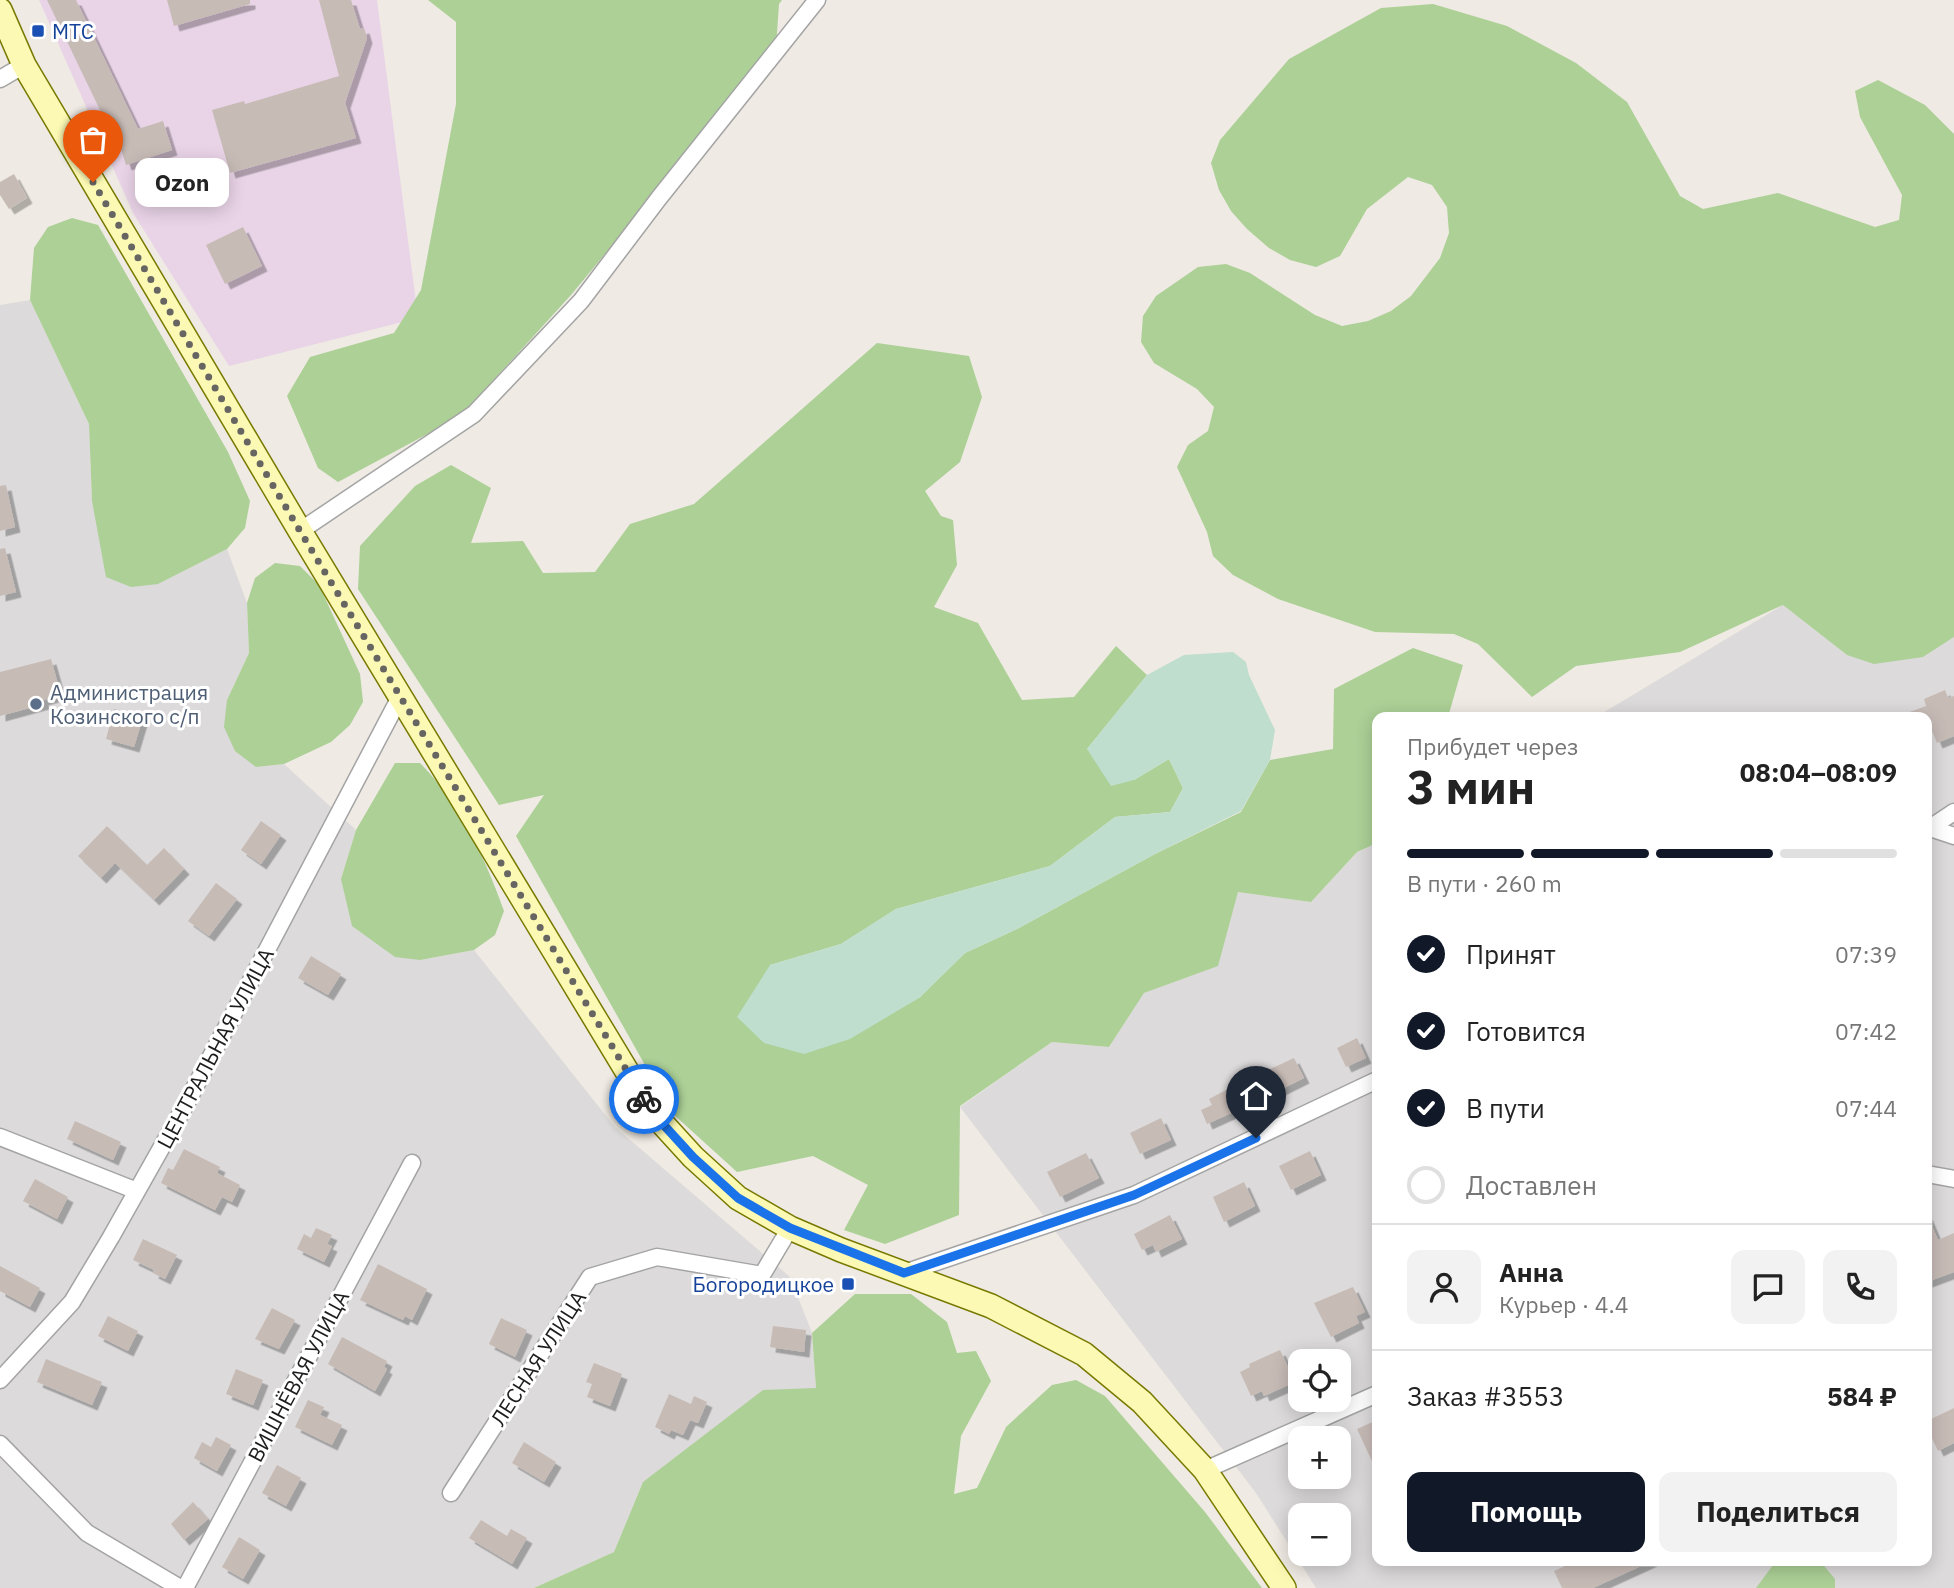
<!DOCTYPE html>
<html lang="ru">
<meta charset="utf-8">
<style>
:root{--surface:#fff;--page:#f2f2f2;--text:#222;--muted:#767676;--line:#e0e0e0;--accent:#111827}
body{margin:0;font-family:"IBM Plex Sans",sans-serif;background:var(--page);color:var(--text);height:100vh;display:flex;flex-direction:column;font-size:26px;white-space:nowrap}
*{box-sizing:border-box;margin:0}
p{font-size:23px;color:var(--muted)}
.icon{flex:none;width:38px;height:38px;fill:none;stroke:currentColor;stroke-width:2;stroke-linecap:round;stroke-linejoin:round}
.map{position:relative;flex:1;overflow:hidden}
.drawer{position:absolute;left:1372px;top:712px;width:560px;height:854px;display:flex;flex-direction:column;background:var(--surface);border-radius:14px;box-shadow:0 4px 18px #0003}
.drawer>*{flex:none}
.buttons{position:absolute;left:1288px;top:1349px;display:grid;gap:14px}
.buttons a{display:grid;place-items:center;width:63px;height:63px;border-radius:14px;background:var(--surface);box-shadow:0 4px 18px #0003;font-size:35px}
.pin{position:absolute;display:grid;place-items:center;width:60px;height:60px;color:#fff;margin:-72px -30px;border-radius:50% 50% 50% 0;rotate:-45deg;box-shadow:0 0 7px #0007}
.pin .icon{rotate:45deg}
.courier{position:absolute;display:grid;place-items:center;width:70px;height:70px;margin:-35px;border:5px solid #1a73e8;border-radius:50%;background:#fff;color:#222;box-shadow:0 2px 9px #0007}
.bubble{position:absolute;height:49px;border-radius:14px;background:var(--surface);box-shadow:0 4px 18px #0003;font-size:23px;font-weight:700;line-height:49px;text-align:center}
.head em{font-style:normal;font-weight:700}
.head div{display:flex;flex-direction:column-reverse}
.head{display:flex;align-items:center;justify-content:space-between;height:119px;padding:0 35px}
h1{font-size:46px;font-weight:700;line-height:52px}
.bar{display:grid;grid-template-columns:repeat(4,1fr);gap:10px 7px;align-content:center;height:84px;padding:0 35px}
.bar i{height:9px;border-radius:5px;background:var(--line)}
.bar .on{background:var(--accent)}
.bar p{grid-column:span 4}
.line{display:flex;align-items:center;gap:18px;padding:0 35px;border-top:2px solid var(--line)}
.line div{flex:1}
.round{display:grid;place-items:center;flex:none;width:74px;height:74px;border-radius:14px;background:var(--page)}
ol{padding:0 35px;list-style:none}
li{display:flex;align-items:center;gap:21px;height:77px}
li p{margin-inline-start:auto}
li .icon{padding:7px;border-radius:50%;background:var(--accent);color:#fff;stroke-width:4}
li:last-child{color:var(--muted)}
li i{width:38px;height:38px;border:4px solid var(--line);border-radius:50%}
.cta{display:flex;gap:14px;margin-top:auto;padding:14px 35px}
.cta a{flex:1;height:80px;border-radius:14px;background:var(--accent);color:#fff;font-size:28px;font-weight:700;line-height:80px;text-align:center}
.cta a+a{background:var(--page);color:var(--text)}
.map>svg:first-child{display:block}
.residential{fill:#dcdada;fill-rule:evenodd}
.industrial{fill:#e9d4e7}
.forest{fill:#acd096}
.wetland{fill:#bfdecd}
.building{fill:#c7bbb6;filter:url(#shadow)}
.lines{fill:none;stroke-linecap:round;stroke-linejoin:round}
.street-casing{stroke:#a4a4a4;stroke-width:19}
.secondary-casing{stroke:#777900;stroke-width:26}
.street{stroke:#fff;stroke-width:16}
.secondary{stroke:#fcf9b4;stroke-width:23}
.done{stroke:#666562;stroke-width:7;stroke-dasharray:0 12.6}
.route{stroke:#1a73e8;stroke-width:9}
.transit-dot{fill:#1a4fb4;stroke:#fff;stroke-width:2.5}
.service-dot{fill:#5c6f8a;stroke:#fff;stroke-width:2.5}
.labels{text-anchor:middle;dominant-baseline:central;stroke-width:6;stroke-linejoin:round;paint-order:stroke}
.transit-label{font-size:21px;fill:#164399;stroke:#fff;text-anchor:start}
.service-label{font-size:21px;fill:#4e5e75;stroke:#fff;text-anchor:start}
.street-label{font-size:21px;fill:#1d1d1d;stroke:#fff}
</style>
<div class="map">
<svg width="1954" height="1588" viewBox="0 0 1954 1588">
<defs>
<filter id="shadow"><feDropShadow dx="5.5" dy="5.5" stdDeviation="0" flood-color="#0004"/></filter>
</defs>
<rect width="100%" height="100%" fill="#efeae3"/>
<path class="residential" d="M30 300 89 424 92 501 158 584 227 549 247 603 249 653 227 700 256 767 284 764 356 830 341 879 420 960 474 950 615 1127 790 1277 812 1333 816 1388 643 1482 614 1552 534 1588H0V305Z
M1783 605 1847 655 1923 657 1954 637V1588H1316L1256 1493 960 1107 1052 1042 1109 1047 1144 993 1217 966 1238 892 1311 902 1357 852 1377 843V1561H1927V718L1596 717ZM1300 1362H1339V1400H1300ZM1300 1438H1339V1477H1300ZM1300 1516H1339V1554H1300Z"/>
<path class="industrial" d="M39 0H377L418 318 229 366 133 213Z"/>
<path class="forest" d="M428 0H782L779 4 776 47 571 295 461 416 338 482 318 468 287 396 310 357 394 333 421 290 456 104V22Z
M1433 4 1507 26 1576 63 1627 102 1680 196 1703 209 1778 193 1875 227 1899 220 1902 195 1860 117 1855 91 1878 80 1925 105 1954 134V637L1923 657 1874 664 1847 655 1783 605 1680 652 1576 666 1532 697 1478 644 1454 634 1375 632 1278 599 1233 575 1213 556 1207 532 1177 467 1188 445 1208 431 1214 407 1197 389 1154 363 1141 342 1143 316 1156 296 1198 267 1226 264 1250 273 1315 315 1342 326 1368 321 1391 311 1411 296 1440 258 1449 233 1447 207 1432 185 1408 177 1367 209 1340 256 1316 267 1290 260 1269 248 1247 229 1231 211 1219 190 1211 163 1220 140 1289 59 1381 8Z
M72 218 98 225 228 452 250 501 245 528 227 549 158 584 131 587 106 577 92 501 89 424 30 300 34 248 48 227Z
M877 343 969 356 982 397 960 462 925 491 941 516 953 520 957 565 934 607 978 623 1022 700 1074 697 1116 646 1147 675 1087 749 1134 780 1169 759 1183 788 1170 812 1115 817 1050 866 896 909 841 944 770 965 919 998 965 953 1017 929 1155 854 1241 812 1270 760 1333 749 1334 689 1413 648 1463 665 1448 717 1377 718V843L1357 852 1311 902 1238 892 1218 966 1144 993 1109 1047 1052 1042 960 1106 959 1215 885 1244 844 1230 868 1185 813 1156 737 1172 672 1113 516 836 544 795 499 805 358 589 360 546 415 486 451 465 491 488 471 543 523 541 543 573 595 572 630 524 694 504Z
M275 563 300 566 319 585 360 674 363 702 350 725 331 742 284 764 256 767 235 751 224 727 227 700 249 653 247 603 255 578Z
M395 763H420C460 803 485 858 504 911L495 935 474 950 420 960 395 957 352 926 341 879 356 830Z
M855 1294H911L947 1322 957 1353 976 1351 991 1381 961 1436 954 1494 977 1488 1006 1427 1052 1385 1076 1380 1105 1396 1205 1512 1262 1588H534L614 1552 643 1482 763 1390 816 1388 812 1333Z
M1776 1561H1820L1835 1579V1588H1756Z"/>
<path class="wetland" d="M1233 652 1246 662 1249 675 1275 730 1270 760 1241 811 1155 854 1017 929 965 953 919 998 850 1039 804 1054 764 1043 737 1017 770 965 841 944 896 909 1050 866 1115 817 1170 812 1183 788 1169 759 1134 780 1111 786 1087 749 1147 675 1184 655Z"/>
<path class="building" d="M47 0H76L138 129 163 121 172 150 126 165 116 133 112 135Z
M167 0H250V4L174 26Z
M319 0H351L360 29 364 28 367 38 345 103 356 138 230 173 212 110 244 101 245 104 339 76Z
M14 174 27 198 9 209 0 195V182Z
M243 227 262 266 225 284 206 245Z
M6 485 15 527 0 531V486Z
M5 548 16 592 0 596V549Z
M51 659 61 695 43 700 44 704 0 716V672Z
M1945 690 1948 698 1954 696V736L1937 743 1930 726 1927 727V718L1899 716 1926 706 1924 699Z
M114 709 143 717 134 747 106 739Z
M261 821 281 835 261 864 241 850Z
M107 826 147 865 164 848 184 869 154 900 115 863 101 878 78 856Z
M216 883 237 899 209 936 188 921Z
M311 956 341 974 328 995 298 978Z
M1357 1038 1366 1058 1346 1067 1337 1048Z
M1294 1058 1304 1078 1274 1093 1264 1072Z
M1228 1089 1238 1110 1207 1124 1201 1110 1212 1105 1209 1099Z
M1161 1118 1171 1140 1140 1154 1130 1133Z
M75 1121 121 1142 113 1160 67 1139Z
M184 1149 220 1167 217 1173 240 1185 232 1202 222 1197 215 1210 161 1183 168 1168 173 1170Z
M1310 1151 1321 1175 1291 1190 1279 1166Z
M1086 1153 1099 1178 1060 1197 1047 1172Z
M35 1179 68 1197 57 1219 23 1201Z
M1244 1182 1255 1206 1224 1222 1213 1197Z
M1927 1214 1938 1240 1954 1233V1272L1927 1282Z
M1170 1215 1182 1239 1156 1252 1153 1245 1142 1250 1134 1234Z
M316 1228 332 1235 327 1244 332 1246 324 1262 297 1249 304 1234 311 1238Z
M143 1239 177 1255 165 1279 153 1273 154 1270 133 1260Z
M378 1264 427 1289 412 1320 405 1316 403 1320 360 1300Z
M0 1266 40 1288 30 1307 0 1291Z
M1353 1287 1365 1312 1356 1316 1359 1323 1331 1337 1314 1303Z
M272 1308 295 1320 279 1349 255 1339Z
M108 1316 138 1331 128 1351 98 1336Z
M501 1318 527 1330 515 1357 489 1344Z
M773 1326 806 1330 804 1352 770 1347Z
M342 1337 387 1361 384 1367 387 1369 375 1391 328 1364Z
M1280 1350 1295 1382 1264 1396 1262 1391 1251 1396 1240 1372 1250 1367 1249 1364Z
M46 1359 102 1382 92 1405 37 1382Z
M594 1363 622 1374 610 1406 587 1397 592 1384 586 1382Z
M236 1369 263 1380 253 1405 226 1394Z
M669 1394 691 1404 694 1396 707 1402 698 1423 690 1420 683 1435 671 1430 669 1434 655 1427Z
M308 1400 324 1407 320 1415 342 1425 332 1445 295 1427Z
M1954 1408V1443L1938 1451 1927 1427V1421Z
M1377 1420V1472L1357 1429Z
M216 1437 231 1445 217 1471 194 1458 202 1442 211 1447Z
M524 1442 556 1462 544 1482 512 1463Z
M277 1465 301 1478 286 1506 262 1493Z
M193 1502 208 1519 184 1540 171 1524Z
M481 1520 507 1536 511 1529 527 1538 512 1564 469 1538Z
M239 1537 260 1550 243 1579 222 1567Z
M1576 1561H1652L1593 1588H1562L1554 1571Z"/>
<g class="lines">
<g class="street-casing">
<path id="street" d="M0 79 24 65
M300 531 474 414 581 301 659 198 817 0
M1930 828 1954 812
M1927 829 1930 828 1954 836
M0 1137 137 1191
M1927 1174 1954 1179
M904 1273 1134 1195 1377 1080
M0 1380 72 1302 111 1237 186 1104 400 697
M0 1444 87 1533 180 1588
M1205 1470 1377 1394
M451 1493 590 1277 657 1257 762 1275 790 1228
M185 1588 412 1163"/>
</g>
<g class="secondary-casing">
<path id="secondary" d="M0 10 24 65 300 531 651 1111 693 1157 738 1198 790 1228 841 1250 991 1306 1084 1354 1142 1402 1205 1470 1284 1588"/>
</g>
<use href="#street" class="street"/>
<use href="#secondary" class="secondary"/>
</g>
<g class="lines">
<path class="done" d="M93 182 300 531 644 1099"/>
<path class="route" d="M644 1099 651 1111 693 1157 738 1198 790 1228 904 1273 1134 1195 1256 1138"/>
</g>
<g class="transit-dot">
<rect x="31" y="24" width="14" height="14" rx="3.5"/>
<rect x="841" y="1277" width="14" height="14" rx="3.5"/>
</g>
<circle class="service-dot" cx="36" cy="704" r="7"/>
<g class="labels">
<g class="transit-label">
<text x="52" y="31">МТС</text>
<text x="834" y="1284" text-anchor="end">Богородицкое</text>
</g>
<g class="service-label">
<text x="50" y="692">Администрация<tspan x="50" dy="24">Козинского с/п</tspan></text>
</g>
<g class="street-label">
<text transform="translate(215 1048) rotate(-62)">ЦЕНТРАЛЬНАЯ УЛИЦА</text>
<text transform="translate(538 1358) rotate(-57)">ЛЕСНАЯ УЛИЦА</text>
<text transform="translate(298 1376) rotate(-62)">ВИШНЁВАЯ УЛИЦА</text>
</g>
</g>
</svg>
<div class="buttons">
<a><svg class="icon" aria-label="locate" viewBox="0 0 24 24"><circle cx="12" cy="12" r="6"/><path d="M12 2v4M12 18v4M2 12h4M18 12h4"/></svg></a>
<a>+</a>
<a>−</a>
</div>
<div class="pin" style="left:93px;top:182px;background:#ea580c"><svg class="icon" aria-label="bag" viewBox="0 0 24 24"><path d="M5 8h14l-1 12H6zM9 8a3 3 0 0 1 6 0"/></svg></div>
<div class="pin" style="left:1256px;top:1138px;background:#1f2937"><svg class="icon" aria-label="home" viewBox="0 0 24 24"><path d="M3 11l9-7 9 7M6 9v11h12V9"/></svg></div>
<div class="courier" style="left:644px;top:1099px"><svg class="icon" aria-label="bike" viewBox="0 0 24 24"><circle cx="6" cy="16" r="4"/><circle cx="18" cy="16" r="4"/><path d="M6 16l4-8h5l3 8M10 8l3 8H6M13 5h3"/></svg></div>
<div class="bubble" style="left:135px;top:158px;width:94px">Ozon</div>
<section class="drawer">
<div class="head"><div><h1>3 мин</h1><p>Прибудет через</p></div><em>08:04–08:09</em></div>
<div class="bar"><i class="on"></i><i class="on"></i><i class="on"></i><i></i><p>В пути · 260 m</p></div>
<ol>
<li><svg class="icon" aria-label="check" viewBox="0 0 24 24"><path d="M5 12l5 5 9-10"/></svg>Принят<p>07:39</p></li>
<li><svg class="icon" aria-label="check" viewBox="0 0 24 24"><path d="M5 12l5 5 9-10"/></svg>Готовится<p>07:42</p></li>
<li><svg class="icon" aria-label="check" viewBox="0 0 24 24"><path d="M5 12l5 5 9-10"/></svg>В пути<p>07:44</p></li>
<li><i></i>Доставлен</li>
</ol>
<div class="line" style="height:126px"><a class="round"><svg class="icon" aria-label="person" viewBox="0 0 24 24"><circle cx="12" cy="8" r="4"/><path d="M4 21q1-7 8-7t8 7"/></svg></a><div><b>Анна</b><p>Курьер · 4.4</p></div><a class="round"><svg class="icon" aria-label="chat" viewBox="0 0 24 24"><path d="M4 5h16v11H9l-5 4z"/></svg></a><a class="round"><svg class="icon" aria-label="phone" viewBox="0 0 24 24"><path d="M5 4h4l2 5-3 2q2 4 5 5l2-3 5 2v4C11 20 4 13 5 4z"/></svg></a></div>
<div class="line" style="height:91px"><div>Заказ #3553</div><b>584 ₽</b></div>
<div class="cta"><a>Помощь</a><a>Поделиться</a></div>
</section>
</div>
